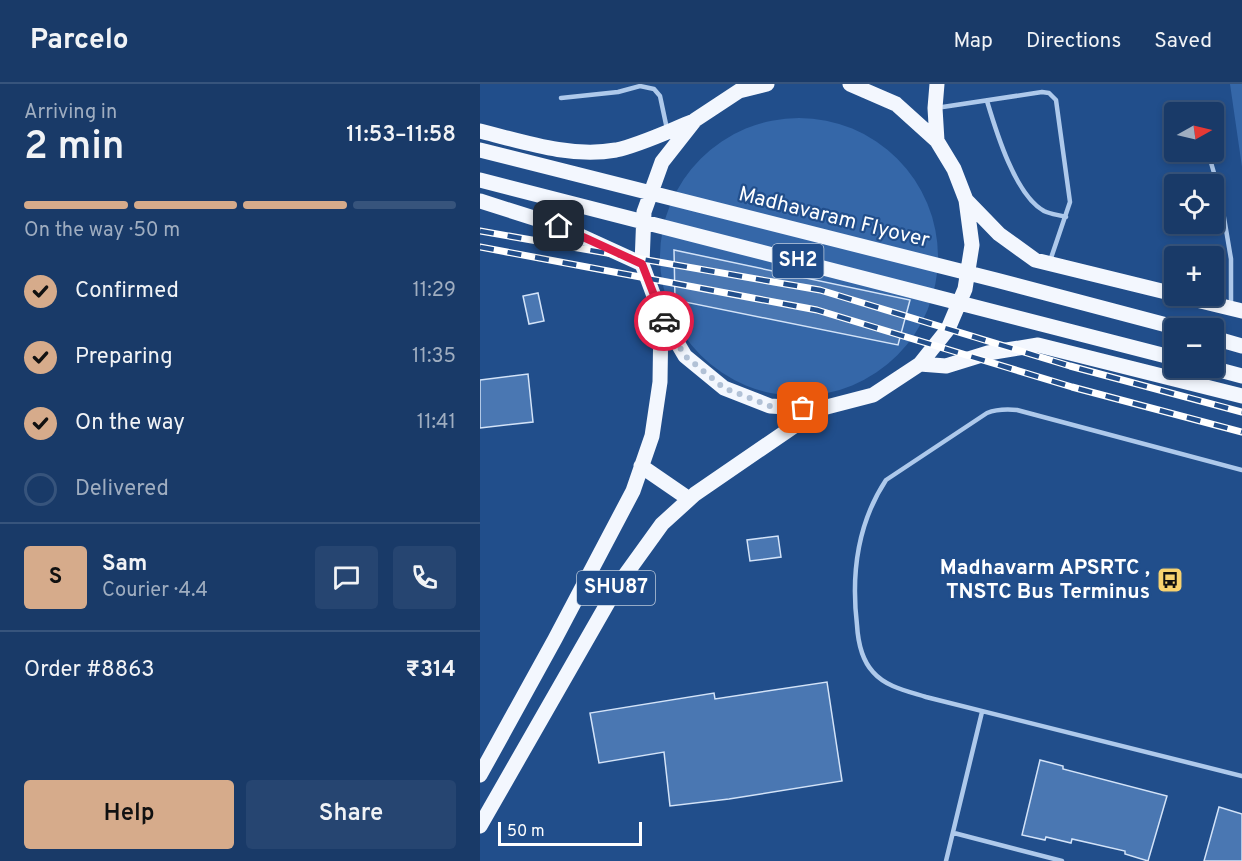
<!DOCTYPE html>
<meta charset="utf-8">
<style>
:root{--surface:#193a68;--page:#264571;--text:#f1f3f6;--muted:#9fadc0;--line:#37547c;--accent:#d6ab8b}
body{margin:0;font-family:Overpass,sans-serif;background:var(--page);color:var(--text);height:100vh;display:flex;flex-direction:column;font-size:22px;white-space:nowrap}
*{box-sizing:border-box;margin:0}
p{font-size:20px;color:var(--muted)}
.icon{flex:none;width:33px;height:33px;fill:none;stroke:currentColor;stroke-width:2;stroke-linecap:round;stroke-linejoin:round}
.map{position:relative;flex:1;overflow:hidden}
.details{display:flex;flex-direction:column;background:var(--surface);width:480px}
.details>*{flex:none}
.needle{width:39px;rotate:82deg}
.fabs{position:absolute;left:684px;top:18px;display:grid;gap:12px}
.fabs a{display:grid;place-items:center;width:60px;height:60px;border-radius:6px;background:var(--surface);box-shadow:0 3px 9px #0003,0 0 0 2px var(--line);font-size:30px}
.scale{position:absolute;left:18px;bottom:15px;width:144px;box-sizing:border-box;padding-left:6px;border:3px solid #fff;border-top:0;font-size:16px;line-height:21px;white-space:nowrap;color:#fff;-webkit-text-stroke:4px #214e8b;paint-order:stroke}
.pin{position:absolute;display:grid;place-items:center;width:51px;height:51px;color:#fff;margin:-26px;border-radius:12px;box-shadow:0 3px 9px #0006}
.courier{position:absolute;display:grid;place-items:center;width:60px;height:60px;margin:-30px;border:4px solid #e11d48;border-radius:50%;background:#fff;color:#222;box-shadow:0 2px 8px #0007}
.overview em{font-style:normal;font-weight:600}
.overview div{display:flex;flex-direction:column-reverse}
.overview{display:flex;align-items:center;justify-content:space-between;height:102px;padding:0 24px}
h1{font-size:39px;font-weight:600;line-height:45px}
.bar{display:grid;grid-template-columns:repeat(4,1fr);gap:9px 6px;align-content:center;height:72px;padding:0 24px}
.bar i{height:8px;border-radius:4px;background:var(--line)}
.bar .selected{background:var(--accent)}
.bar p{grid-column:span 4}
.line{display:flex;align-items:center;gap:15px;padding:0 24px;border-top:2px solid var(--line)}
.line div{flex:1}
.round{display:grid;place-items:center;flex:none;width:63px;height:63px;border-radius:6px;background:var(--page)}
ol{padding:0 24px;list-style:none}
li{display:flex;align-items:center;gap:18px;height:66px}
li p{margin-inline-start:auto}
li .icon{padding:6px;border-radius:50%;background:var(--accent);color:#111;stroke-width:4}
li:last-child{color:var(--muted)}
li i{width:33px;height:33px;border:3px solid var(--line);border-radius:50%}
.action{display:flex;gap:12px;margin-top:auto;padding:12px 24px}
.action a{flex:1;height:69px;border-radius:6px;background:var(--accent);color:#111;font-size:24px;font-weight:600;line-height:69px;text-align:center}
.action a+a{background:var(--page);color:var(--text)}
header{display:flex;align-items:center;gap:36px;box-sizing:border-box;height:84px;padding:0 30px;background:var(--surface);border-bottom:2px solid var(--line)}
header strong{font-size:28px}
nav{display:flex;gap:33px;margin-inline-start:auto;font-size:21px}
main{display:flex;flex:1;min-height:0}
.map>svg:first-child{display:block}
.green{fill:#3567a8}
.building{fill:#4a77b2;stroke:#d3e3f8;stroke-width:1.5}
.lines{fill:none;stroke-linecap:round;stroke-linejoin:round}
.service{stroke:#aec9eb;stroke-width:4.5}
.primary{stroke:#f3f7fe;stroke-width:15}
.rail-casing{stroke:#fff;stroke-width:7}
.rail{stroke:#214e8b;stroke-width:4.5;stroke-dasharray:14;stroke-linecap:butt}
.done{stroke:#b1c1d6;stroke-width:6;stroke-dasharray:0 10.8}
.route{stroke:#e11d48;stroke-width:8}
.labels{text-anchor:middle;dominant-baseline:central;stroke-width:4.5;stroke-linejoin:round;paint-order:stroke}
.shield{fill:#214e8b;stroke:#bccadc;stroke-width:1.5}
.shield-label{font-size:20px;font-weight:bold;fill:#fff}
.street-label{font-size:21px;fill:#fff;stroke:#214e8b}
.poi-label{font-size:21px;font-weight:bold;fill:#fff;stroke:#214e8b;text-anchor:end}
</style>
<header>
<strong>Parcelo</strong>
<nav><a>Map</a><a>Directions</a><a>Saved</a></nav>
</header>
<main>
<section class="details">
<div class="overview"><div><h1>2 min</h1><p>Arriving in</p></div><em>11:53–11:58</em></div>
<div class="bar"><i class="selected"></i><i class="selected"></i><i class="selected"></i><i></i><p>On the way · 50 m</p></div>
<ol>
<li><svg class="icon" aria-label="check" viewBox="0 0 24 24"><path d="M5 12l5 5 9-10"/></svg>Confirmed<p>11:29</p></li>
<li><svg class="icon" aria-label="check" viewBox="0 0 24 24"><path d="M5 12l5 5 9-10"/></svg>Preparing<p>11:35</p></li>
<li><svg class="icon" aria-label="check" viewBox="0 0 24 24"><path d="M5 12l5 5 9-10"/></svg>On the way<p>11:41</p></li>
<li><i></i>Delivered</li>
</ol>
<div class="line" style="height:108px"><b class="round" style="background:var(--accent);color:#111">S</b><div><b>Sam</b><p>Courier · 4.4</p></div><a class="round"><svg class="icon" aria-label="chat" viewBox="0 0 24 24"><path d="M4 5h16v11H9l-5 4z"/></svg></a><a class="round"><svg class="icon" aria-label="phone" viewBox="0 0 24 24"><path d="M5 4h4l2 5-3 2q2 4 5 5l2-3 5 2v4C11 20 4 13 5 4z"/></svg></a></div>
<div class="line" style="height:78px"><div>Order #8863</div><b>₹314</b></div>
<div class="action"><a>Help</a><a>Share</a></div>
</section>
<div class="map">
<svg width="762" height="777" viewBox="0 0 762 777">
<rect width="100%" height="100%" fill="#214e8b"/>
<path class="green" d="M750 0H762V83Z
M180 173a139 139 0 1 1 278 0a139 139 0 1 1-278 0Z"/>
<path class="building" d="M194 166 430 216 418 261 195 216Z
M58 209 64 237 49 240 43 212Z
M48 290 53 338 0 344V296Z
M298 452 301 473 270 477 267 456Z
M347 598 362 697 249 715 190 722 184 668 119 679 110 629 234 609 235 615Z
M560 676 583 682V685L687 712 668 777 645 770V767L592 755 591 759 566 753 565 756 542 751Z
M739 723 762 730V777H724Z"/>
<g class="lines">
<path class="service" d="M81 14 138 8 160 2 174 5 180 12 187 45
M507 17C516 47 535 111 564 127 570 130 579 131 586 133
M456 24 562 8 569 9 576 16 590 118 570 177
M728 68 740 110 751 175V221
M762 386 537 326C526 325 517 325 507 329L406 396C377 440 371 490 377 541 378 558 381 575 393 588 406 603 427 607 446 613L762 692
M474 749 582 777
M466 777 502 628"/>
<path class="primary" d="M287 0 259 7 215 36 182 78 164 128 162 180 181 231 205 272 244 304 290 322 339 325 393 311 440 280 468 245 485 205 492 161 486 116 474 85 457 57 416 20 370 0
M0 47C44 58 90 74 136 66 160 61 191 46 214 37
M457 57 455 24 457 0
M0 66 516 196 698 244
M0 96 694 274
M486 116 519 150 555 176 694 210
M0 117 79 142 162 180
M700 212 762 227
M734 254 762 262
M440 280 466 282 508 269 558 261 762 312
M732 284 762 292
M161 382 209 415
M0 691 75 555 153 407 172 352 180 298 181 232
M0 742 138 501 182 440 215 410 339 325"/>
<g class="rail-casing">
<path id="rail" d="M0 147 340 206 590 282 762 328
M0 163 337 226 592 303 762 348"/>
</g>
<use href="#rail" class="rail"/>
</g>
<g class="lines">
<path class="done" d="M184 237 205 272 244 304 290 322 323 324"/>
<path class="route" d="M79 142 162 180 184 237"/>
</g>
<defs>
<g id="bus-square" transform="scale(1.35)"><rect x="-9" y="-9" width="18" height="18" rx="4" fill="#f8d26f" stroke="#214e8b"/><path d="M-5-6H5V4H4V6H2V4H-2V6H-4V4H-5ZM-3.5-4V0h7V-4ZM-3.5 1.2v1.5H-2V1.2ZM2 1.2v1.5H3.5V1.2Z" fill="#111"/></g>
</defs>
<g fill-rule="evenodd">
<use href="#bus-square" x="690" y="496"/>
</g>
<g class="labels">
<g class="shield">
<rect x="292.5" y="160" width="51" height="34" rx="4.5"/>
<rect x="97" y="487" width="78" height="34" rx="4.5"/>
</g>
<g class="shield-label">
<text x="318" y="177">SH2</text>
<text x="136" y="504">SHU87</text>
</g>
<g class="street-label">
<text transform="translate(354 134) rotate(14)">Madhavaram Flyover</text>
</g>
<g class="poi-label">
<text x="670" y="484">Madhavarm APSRTC ,<tspan x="670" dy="24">TNSTC Bus Terminus</tspan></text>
</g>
</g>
</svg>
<div class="fabs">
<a><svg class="needle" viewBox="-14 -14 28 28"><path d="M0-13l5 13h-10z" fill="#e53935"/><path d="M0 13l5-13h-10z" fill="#9fadc0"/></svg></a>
<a><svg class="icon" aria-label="locate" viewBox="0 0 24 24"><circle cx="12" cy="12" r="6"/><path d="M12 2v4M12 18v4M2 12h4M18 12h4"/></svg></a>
<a>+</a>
<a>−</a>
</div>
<div class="scale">50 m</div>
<div class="pin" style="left:323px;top:324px;background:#ea580c"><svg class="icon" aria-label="bag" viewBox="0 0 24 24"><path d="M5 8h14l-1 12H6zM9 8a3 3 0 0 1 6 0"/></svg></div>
<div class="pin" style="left:79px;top:142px;background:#1f2937"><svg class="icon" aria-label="home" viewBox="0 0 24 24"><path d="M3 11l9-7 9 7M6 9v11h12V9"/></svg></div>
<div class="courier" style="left:184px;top:237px"><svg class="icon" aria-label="car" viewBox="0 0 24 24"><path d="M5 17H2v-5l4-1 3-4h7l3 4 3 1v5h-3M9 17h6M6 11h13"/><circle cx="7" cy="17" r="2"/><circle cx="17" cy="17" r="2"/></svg></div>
</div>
</main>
